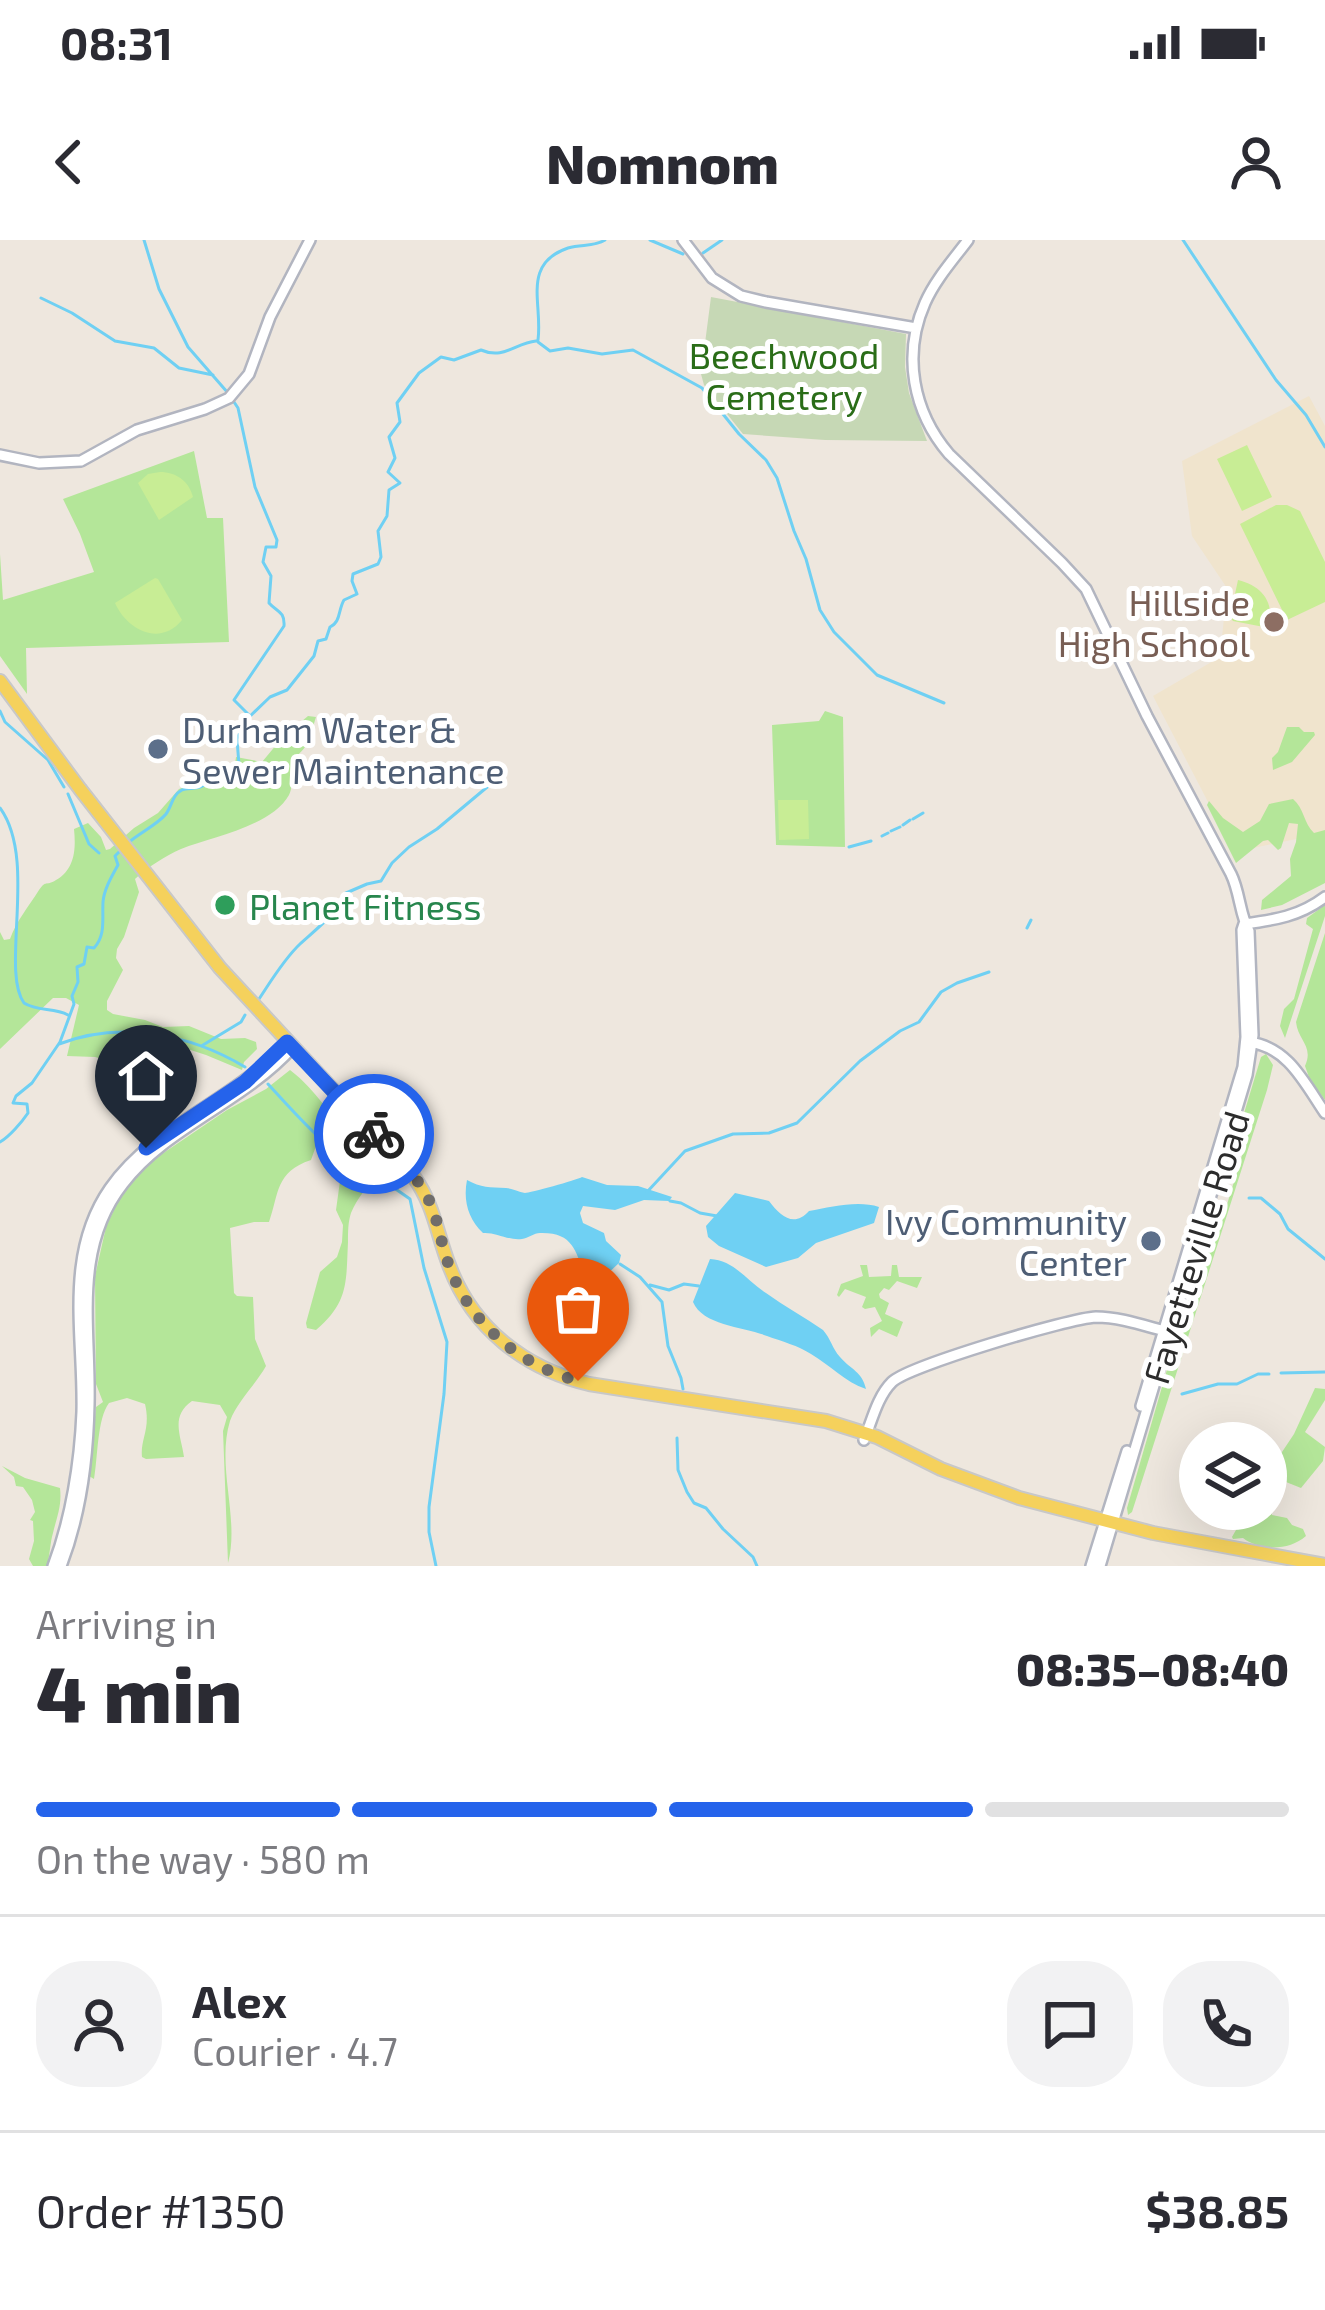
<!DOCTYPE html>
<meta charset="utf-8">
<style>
:root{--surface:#fff;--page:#f2f2f3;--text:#2b2b33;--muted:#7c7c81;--line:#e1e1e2;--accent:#2563eb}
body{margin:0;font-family:"Exo 2",sans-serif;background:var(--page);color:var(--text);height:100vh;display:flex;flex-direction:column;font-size:45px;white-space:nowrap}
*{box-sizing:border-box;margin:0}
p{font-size:39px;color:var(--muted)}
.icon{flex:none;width:66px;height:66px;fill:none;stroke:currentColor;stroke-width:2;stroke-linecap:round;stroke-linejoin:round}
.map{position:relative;height:1326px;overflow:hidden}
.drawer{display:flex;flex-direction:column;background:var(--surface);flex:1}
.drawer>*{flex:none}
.controls{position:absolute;left:1179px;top:1182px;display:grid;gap:24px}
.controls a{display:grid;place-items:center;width:108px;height:108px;border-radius:50%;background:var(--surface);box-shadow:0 12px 48px #0002;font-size:60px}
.pin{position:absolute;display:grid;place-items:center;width:102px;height:102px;color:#fff;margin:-123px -51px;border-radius:50% 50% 50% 0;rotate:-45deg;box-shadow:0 0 12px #0007}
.pin .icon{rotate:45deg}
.courier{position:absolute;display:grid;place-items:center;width:120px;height:120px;margin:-60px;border:9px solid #2563eb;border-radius:50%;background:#fff;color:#222;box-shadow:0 3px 15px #0007}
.headline em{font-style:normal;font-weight:800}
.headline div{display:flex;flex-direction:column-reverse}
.headline{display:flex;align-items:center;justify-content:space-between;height:204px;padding:0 36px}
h1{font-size:78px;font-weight:800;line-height:90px}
.bar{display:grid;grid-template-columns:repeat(4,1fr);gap:18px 12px;align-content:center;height:144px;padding:0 36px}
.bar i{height:15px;border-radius:9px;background:var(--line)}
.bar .active{background:var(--accent)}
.bar p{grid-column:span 4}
.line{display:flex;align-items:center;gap:30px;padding:0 36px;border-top:3px solid var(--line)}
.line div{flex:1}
.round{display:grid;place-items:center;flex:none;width:126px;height:126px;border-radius:48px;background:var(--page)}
.status{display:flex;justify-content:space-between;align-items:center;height:84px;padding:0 60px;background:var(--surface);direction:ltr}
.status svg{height:33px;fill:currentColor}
header{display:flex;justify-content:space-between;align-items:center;height:156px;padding:0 36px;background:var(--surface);font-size:54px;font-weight:800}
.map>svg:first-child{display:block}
.education{fill:#f0e4cd}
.green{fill:#b4e699}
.cemetery{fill:#c6d8b5}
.pitch{fill:#c8ed95}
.water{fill:#6fd0f3}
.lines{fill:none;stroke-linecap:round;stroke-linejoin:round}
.stream{stroke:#6fd0f3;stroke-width:3}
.secondary-casing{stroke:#b2b5c0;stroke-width:14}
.primary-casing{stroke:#c8c8c8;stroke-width:16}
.secondary{stroke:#fff;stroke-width:9}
.primary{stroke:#f5d15c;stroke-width:12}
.done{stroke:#706d6a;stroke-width:12;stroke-dasharray:0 21.6}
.route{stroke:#2563eb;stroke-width:15}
.education-dot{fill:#8d6e63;stroke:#fff;stroke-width:4.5}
.service-dot{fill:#5c6f8a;stroke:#fff;stroke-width:4.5}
.leisure-dot{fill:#2e9e5b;stroke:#fff;stroke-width:4.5}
.labels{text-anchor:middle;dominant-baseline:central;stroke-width:10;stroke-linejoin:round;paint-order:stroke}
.park-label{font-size:36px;fill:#2a6d18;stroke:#fff}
.education-label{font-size:36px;fill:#785e54;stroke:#fff;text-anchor:end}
.service-label{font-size:36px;fill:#4e5e75;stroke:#fff;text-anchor:start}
.leisure-label{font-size:36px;fill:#27864d;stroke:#fff;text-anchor:start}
.street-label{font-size:36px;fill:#2c2c2c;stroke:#fff}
</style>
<div class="status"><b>08:31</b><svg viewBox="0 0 49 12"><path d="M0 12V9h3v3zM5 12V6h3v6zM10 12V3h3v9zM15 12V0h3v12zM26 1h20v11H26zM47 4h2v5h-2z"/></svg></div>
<header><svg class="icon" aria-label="back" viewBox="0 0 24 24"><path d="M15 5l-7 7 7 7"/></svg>Nomnom<svg class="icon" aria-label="person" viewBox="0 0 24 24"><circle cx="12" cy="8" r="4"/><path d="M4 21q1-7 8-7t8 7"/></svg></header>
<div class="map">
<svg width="1325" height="1326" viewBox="0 0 1325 1326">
<rect width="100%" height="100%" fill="#eee7de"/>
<path class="education" d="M1309 156 1325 186V593L1234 612 1153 456 1220 417 1227 348 1192 296 1182 221Z"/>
<path class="green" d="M194 211 207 278H223L229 402 26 408 27 454 0 416V314L3 360 94 332 80 294 63 259Z
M825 471 843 477 845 607 776 605 772 485 819 481Z
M308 476 316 477C313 485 312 497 307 504 302 513 293 517 291 527 289 537 294 545 289 555 272 586 212 597 181 609 165 616 148 627 135 639L139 652 124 697 117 709 116 718 123 730 107 761V770L113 774 145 780 163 787 189 786 221 799 245 798 256 802 257 809 244 822 242 830 206 815 166 802 169 812 177 820 163 822 148 831 95 817 67 816 79 765 66 758H53L0 809V692L4 700 10 699C17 680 29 666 39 650 47 639 45 647 56 640 75 629 76 609 74 589L88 583 101 597 106 610 110 609 134 588 158 573 179 549 208 537 215 527 235 524 236 517 262 522 282 498Z
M1287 487H1299L1304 492H1314L1315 495 1292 522 1273 530 1272 518 1278 512Z
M1293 559C1304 568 1304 584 1314 593L1325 590V643L1282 665 1261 670 1262 660 1291 636 1290 619 1296 602 1298 584 1289 583 1281 608 1278 610 1268 600 1263 601 1236 623 1207 565 1209 561 1223 578 1243 592 1260 581 1269 564Z
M1325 665V676L1285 798 1280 786 1284 769 1294 759 1313 689 1306 684 1307 678Z
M1325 693V860L1310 840 1305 826C1314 806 1298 801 1296 782Z
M1266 814 1273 825 1267 850 1132 1272 1128 1275 1127 1268 1203 1005 1225 971 1244 909 1235 903 1261 817Z
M290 830C317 850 334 882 358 906 365 913 373 918 380 926L379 932C369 945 357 958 351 973 348 982 348 992 348 1002 346 1042 349 1062 316 1090L307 1088 306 1083 320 1032 337 1017 342 1002 343 985 336 970 340 941 332 935 323 919 328 890 321 892 311 920C275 932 279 954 269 982H254L230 988 234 1053 237 1056 253 1057 255 1099 266 1126C256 1144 237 1162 230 1181 216 1227 240 1278 228 1323L223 1191 227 1177 220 1165 192 1161C170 1176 181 1196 184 1217L146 1219 142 1217C140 1199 151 1189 145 1164L127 1158 109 1163C97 1179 98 1217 94 1239L89 1236 96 1167 103 1162 96 1144 95 1036 106 987 118 961 135 938 156 918 227 870 266 849Z
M860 1025H867L869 1037 891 1036 892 1025H897L899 1037H922L917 1048 897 1041 889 1050 884 1048 879 1054 880 1058 889 1063 885 1074 903 1082 897 1097 879 1089 871 1097 870 1088 882 1081 875 1067 865 1069 862 1067 866 1057 845 1049 839 1057 837 1055 841 1044 863 1036Z
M1315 1148 1325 1149V1160L1305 1192 1325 1207 1323 1221 1301 1248 1281 1240C1272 1253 1267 1259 1272 1275L1287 1278 1292 1285 1303 1289 1306 1296C1289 1311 1260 1311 1243 1298L1233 1299 1232 1297 1248 1269H1266V1236L1294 1194Z
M2 1226 25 1238 60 1248C62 1266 57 1276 53 1293 50 1303 50 1315 47 1326H33L29 1319 34 1301 33 1281 30 1280 35 1272 32 1260 23 1247 16 1246 14 1237Z"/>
<path class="cemetery" d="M711 57 906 94 905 127 909 153 927 201 825 200 743 194 704 145 701 134Z"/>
<path class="pitch" d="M1247 205 1272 257 1242 271 1217 219Z
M160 232C176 232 189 241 193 257L159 280 138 243 148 234Z
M1276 265H1287L1300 271 1325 322V362L1287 380 1240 284Z
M155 338 158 339 182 380C160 407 127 390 115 363Z
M1238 340C1262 346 1275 362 1269 388L1233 381 1230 377Z
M778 560H808L809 599 779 600Z"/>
<path class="water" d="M582 937 607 945 638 946 672 957 669 961 644 960 615 970 583 966 580 973 583 983 604 993 606 1001 621 1015 619 1023 603 1038 586 1036C575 1013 575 992 540 993 534 993 528 998 522 999 509 1001 496 992 483 993 468 979 463 960 467 940 481 948 490 947 506 948 512 948 518 952 525 953 529 953 577 940 582 937Z
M735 953 769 961C780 976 794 988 809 971 831 967 858 960 879 967L874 983 816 1003 798 1018 766 1027 719 1006 708 997 706 986Z
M710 1019C734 1020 747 1041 766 1053 784 1066 804 1077 823 1090 831 1099 832 1108 840 1117 851 1130 862 1131 866 1149 845 1142 830 1125 811 1114 799 1106 781 1101 767 1096 745 1087 703 1086 693 1062Z"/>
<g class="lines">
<path class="stream" d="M144 0 159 49 188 107 228 153
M650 0 683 14
M1183 0 1276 140 1306 175 1325 207
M703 13 722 0
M41 58 72 73 115 101 154 108 179 128 213 135
M538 100C543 64 521 24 568 8 582 4 594 7 605 0
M538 102 550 111 568 108 602 114 633 110 702 148 739 194 766 220 777 238 794 291 806 319 820 370 834 392 877 435 944 463
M232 159 238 168 255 247 277 300 276 307H266L263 322 271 336 269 363C277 372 285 371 284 386L234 460 249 475
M0 471 5 482 48 520 64 547
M68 554 89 604 99 613
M0 568C38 620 0 729 24 763 38 772 54 767 68 775
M913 579 923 573
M903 585 910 580
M891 591 900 587
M882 596 888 593
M128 603C139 593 157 585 166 574 172 566 172 555 182 550 186 548 196 549 200 547 219 540 208 530 239 525L237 499 245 481 270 457 287 450 314 416 318 401 326 399 330 387C341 382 338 370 344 360L357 354 352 341 353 334 378 324 381 317 378 291 387 276 389 250 400 243 388 232 395 218 389 197 400 182 397 163 419 133 441 117 454 120 481 110C504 120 515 103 536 101
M849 607 871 601
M1027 688 1031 680
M259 759C271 741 284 719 300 704 314 691 340 671 346 653L367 644 381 641 392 623 409 607 437 589 492 543
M59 804C120 780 190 794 245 827
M203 805 241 782 245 775
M268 844C290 868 311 892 336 913 348 923 364 926 377 936
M0 902C9 897 22 882 28 873L27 864 13 863 16 856 32 843 60 802 74 764 72 756 78 742 77 727 84 724 87 707 94 708C106 695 102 679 103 662 104 649 112 636 118 625L115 616 121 610
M387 943 410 959 424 1028 447 1102 444 1154 429 1267V1292L436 1326
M647 952 685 911 733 894 769 893 797 883 860 821 900 791 919 782 941 752 957 743 989 732
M1249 958H1261L1280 974 1288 989 1325 1019
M670 961 681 963 700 973 717 976
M620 1024 640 1037 662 1062 668 1106 681 1138 683 1149
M650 1045 669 1050 684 1044 699 1046
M1281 1133 1325 1132
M1182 1154 1218 1144H1237L1258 1134H1269
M677 1198 678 1230 687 1252 694 1263 706 1268 723 1289 753 1317 757 1326"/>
<g class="secondary-casing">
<path id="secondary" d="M683 0 712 38 741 56 766 62 916 88
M968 0C953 20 935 40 925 63 902 115 913 172 949 214L1062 323 1086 349 1147 476 1231 634C1240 652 1240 676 1249 691L1253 795 1247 835 1100 1326
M0 215 39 223 81 221 137 190 205 169 229 158 249 134 270 77 310 0
M1244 684C1275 680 1300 676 1325 657
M1249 802C1288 807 1304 842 1325 873
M1141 1166 1243 827 1246 797 1242 690 1244 684
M864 1200C872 1181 877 1157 892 1142 908 1126 1070 1078 1096 1077 1120 1077 1145 1086 1168 1092
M53 1326C71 1279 80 1222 82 1172 84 1096 63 1015 110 948 155 884 236 860 287 802
M61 1326C80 1277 88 1217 89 1164 91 1088 72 1009 123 944 166 887 243 863 293 807
M1091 1326 1127 1211"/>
</g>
<g class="primary-casing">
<path id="primary" d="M0 441 80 549 220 728 414 937C434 965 437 994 449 1025 472 1088 525 1129 589 1144L826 1181 877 1197 941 1229 1019 1258 1153 1293 1325 1325"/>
</g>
<use href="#secondary" class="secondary"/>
<use href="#primary" class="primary"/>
</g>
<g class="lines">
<path class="done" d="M374 894C394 914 415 933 428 958 438 978 440 999 447 1020 467 1081 517 1124 578 1141"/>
<path class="route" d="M146 908 245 842 287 802 374 894"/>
</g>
<circle class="education-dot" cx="1274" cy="382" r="12"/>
<g class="service-dot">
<circle cx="158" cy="509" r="12"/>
<circle cx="1151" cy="1001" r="12"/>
</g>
<circle class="leisure-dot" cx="225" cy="665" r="12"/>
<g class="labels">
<g class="park-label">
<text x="784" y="114">Beechwood<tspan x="784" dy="41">Cemetery</tspan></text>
</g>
<g class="education-label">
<text x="1250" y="361">Hillside<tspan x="1250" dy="41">High School</tspan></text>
</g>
<g class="service-label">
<text x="182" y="488">Durham Water &amp;<tspan x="182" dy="41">Sewer Maintenance</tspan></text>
<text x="1127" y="980" text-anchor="end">Ivy Community<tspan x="1127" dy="41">Center</tspan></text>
</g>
<g class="leisure-label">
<text x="249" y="665">Planet Fitness</text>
</g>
<g class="street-label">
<text transform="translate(1195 1007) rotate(-73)">Fayetteville Road</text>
</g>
</g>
</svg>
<div class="controls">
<a><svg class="icon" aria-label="layers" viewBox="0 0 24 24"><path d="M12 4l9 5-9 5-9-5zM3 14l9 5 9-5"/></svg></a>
</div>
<div class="pin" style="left:578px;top:1141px;background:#ea580c"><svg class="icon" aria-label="bag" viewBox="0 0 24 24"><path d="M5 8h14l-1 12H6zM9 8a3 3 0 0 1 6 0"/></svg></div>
<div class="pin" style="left:146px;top:908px;background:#1f2937"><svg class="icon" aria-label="home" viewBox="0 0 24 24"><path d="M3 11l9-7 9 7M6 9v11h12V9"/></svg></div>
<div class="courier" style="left:374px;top:894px"><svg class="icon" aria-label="bike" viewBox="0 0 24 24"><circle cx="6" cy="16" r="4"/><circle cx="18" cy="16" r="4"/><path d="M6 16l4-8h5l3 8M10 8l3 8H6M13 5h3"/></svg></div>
</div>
<section class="drawer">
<div class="headline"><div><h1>4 min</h1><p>Arriving in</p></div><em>08:35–08:40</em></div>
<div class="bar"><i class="active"></i><i class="active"></i><i class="active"></i><i></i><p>On the way · 580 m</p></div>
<div class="line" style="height:216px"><a class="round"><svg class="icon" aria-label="person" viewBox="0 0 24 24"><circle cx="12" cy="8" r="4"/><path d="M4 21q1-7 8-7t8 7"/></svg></a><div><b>Alex</b><p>Courier · 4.7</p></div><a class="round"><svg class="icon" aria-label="chat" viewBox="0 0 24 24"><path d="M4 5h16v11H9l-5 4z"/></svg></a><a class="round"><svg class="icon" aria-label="phone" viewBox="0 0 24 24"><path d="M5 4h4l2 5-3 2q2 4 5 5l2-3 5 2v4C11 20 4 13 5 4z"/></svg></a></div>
<div class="line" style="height:156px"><div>Order #1350</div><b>$38.85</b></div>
</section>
